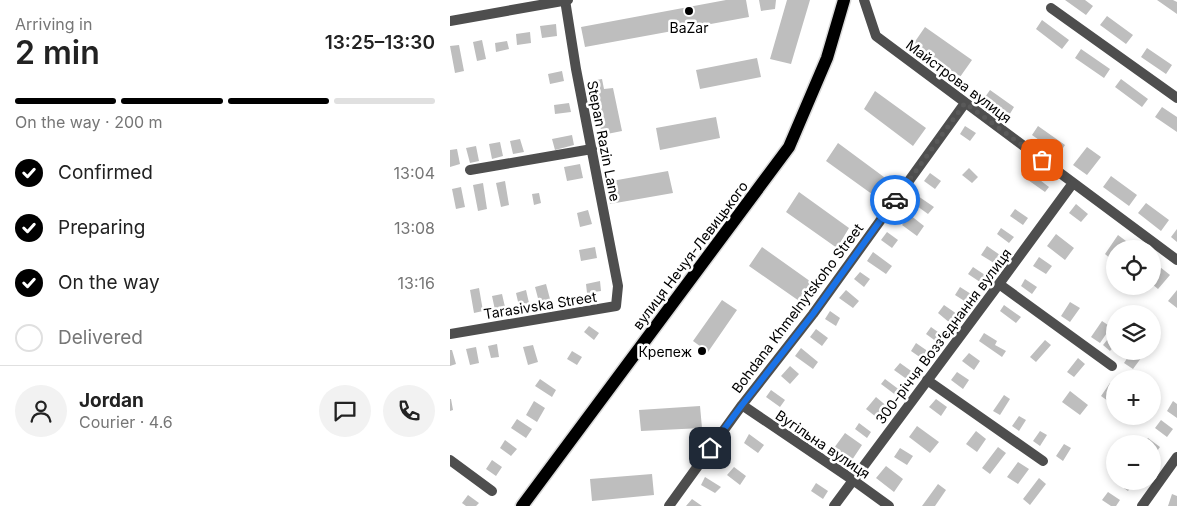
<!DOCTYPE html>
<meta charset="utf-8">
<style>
:root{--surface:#fff;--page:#f2f2f2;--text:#222;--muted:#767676;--line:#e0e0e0;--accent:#000}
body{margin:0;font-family:Inter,sans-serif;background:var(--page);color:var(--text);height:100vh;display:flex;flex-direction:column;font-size:19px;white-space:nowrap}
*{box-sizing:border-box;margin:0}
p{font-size:16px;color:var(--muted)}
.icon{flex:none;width:28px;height:28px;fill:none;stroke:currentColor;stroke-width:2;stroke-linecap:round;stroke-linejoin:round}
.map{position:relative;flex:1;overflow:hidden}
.panel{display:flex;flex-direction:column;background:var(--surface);width:450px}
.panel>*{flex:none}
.tools{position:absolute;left:656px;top:240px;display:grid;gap:10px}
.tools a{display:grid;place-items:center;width:55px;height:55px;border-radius:50%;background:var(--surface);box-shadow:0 2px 8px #0003;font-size:25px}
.pin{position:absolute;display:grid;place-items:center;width:42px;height:42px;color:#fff;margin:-21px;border-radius:10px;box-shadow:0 2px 8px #0006}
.courier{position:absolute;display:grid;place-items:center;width:50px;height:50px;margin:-25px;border:4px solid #1a73e8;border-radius:50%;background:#fff;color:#222;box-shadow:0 1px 6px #0007}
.summary em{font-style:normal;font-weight:600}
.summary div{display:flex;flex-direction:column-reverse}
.summary{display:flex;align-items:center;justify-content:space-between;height:85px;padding:0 15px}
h1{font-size:32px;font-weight:600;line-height:38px}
.bar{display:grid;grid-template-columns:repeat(4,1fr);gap:8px 5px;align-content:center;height:60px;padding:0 15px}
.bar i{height:6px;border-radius:4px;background:var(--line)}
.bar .active{background:var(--accent)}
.bar p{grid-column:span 4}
.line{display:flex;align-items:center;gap:12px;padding:0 15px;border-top:1px solid var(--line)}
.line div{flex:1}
.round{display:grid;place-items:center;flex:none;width:52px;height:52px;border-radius:26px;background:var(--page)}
ol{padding:0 15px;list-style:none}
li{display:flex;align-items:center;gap:15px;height:55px}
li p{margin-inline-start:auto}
li .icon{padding:5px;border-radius:50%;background:var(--accent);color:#fff;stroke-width:4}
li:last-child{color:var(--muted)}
li i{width:28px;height:28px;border:2px solid var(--line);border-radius:50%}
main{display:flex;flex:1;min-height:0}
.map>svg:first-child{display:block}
.building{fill:#bebebe}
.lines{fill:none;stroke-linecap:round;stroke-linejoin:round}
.primary-casing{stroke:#dbdbdb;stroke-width:15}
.minor{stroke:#4e4e4e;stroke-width:10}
.tertiary{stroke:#4e4e4e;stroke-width:10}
.primary{stroke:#000;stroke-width:12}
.done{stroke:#595959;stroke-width:5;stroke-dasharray:0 9}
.route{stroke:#1a73e8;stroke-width:6}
.poi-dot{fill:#000;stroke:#fff;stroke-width:2}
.labels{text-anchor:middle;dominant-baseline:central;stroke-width:5;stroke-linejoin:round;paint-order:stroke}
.poi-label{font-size:14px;fill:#000;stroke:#fff}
.street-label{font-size:14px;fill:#000;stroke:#fff}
</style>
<main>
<section class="panel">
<div class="summary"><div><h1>2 min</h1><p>Arriving in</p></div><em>13:25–13:30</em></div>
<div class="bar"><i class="active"></i><i class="active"></i><i class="active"></i><i></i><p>On the way · 200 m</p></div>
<ol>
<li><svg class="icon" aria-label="check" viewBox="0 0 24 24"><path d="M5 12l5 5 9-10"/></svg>Confirmed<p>13:04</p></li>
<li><svg class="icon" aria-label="check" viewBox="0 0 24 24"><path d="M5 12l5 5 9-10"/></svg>Preparing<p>13:08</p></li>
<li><svg class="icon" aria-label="check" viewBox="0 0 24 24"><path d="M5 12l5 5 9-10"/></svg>On the way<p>13:16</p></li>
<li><i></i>Delivered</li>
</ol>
<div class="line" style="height:90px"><a class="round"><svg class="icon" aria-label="person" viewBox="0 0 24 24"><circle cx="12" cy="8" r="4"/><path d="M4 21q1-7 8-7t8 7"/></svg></a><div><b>Jordan</b><p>Courier · 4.6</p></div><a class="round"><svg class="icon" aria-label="chat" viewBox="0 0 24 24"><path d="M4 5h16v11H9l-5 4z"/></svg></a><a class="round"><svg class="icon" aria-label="phone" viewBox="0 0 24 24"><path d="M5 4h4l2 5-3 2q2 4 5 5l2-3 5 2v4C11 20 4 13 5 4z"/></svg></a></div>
</section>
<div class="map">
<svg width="727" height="506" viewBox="0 0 727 506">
<rect width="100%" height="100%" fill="#fff"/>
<path class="building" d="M276 0H296L299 17 135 47 131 27Z
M309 0H326L325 9 311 11Z
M337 0H360L341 64 320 59Z
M615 0H635L643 6 636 15Z
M707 0H723L727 2V14Z
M657 16 683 35 676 44 650 25Z
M592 20 619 40 612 49 586 29Z
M106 24 107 36 92 38 90 26Z
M475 27 522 60 510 77 464 43Z
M80 32 81 43 67 45 66 34Z
M32 40 36 59 27 61 23 42Z
M57 41 59 49 46 52 45 43Z
M9 45 14 71 5 73 0 46Z
M697 48 722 65 716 74 691 57Z
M631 49 660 69 654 78 625 58Z
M307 58 311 77 250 89 246 70Z
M112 71 114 81 100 84 98 74Z
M152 79 154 89 163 88 172 131 152 135 141 81Z
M671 79 698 99 692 107 665 87Z
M540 90 564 107 558 117 533 100Z
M425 91 476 128 463 146 414 109Z
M119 103 121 112 105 114 104 105Z
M712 107 727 117V132L705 117Z
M266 117 270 138 210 150 206 128Z
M515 126 526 133 520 141 510 134Z
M588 126 615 145 609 154 582 135Z
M122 135 124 145 105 150 102 139Z
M70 139 74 152 63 154 60 141Z
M50 142 53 156 42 159 39 144Z
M388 143 438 180 426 197 376 161Z
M26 146 29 161 20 163 16 148Z
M637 147 651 157 637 175 623 165Z
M7 149 10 164 0 167V150Z
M130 164 133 178 117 181 114 167Z
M519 168 528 177 522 183 512 175Z
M218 171 223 193 160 204 156 182Z
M480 173 491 181 485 189 474 181Z
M582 174 599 187 595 192 578 180Z
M661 176 687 195 679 206 653 187Z
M55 181 59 205 51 207 46 183Z
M33 183 37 209 28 211 23 185Z
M11 187 15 207 6 209 2 189Z
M349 192 399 228 387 248 336 212Z
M89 193 91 203 84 205 82 194Z
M465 194 484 207 478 214 460 201Z
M696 203 719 220 711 231 688 213Z
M626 204 638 214 631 222 619 213Z
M565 209 578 218 573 225 560 216Z
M138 210 142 224 130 227 127 213Z
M460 215 474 226 467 236 452 225Z
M551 228 564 237 559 243 547 234Z
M727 229V242L721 237Z
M437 232 448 240 442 248 431 240Z
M606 234 624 248 615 260 597 246Z
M668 235 676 241 671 249H665V256L662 260 655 254Z
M537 246 550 255 544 263 531 255Z
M145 247 147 258 131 261 129 250Z
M312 247 364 284 352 303 299 266Z
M423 252 442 266 436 274 417 261Z
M589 257 602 266 596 274 583 266Z
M523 267 535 275 530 282 518 274Z
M710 267 720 275 708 289 702 284V276Z
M410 272 420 279 414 287 404 279Z
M575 279 587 287 582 294 571 286Z
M150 281 151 291 137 293 136 284Z
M96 284 100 299 89 302 85 287Z
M510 287 521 294 516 302 505 295Z
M29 288 33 311 24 313 20 290Z
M76 290 79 303 69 306 66 293Z
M396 290 409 301 403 308 389 298Z
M727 290V308L718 301Z
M52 294 55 307 45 310 42 296Z
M272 300 287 310 258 352 243 341Z
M620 302 630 308 620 322 611 316Z
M494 305 507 314 500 323 488 313Z
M554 305 571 317 566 323 550 311Z
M380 311 390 318 386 326 375 319Z
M652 321 661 327 650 343 641 337Z
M139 326 149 333 144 340 134 332Z
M481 327 492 335 487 342 476 334Z
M366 329 378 338 372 346 360 337Z
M534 333 547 341 545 345 556 351 552 357 529 341Z
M662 334 665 336V345L660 351 653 345Z
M595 340 601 345 586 362 580 357Z
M466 343 479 352 474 360 461 351Z
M47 344 49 357 41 358 38 346Z
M83 345 88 362 78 365 73 347Z
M26 347 29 363 20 365 16 349Z
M351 348 368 362 363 369 345 356Z
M0 350H2L6 364 0 366Z
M122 351 132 357 127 365 117 359Z
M682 351H690L694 354 683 369 674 363Z
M519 353 530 361 524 370 512 361Z
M628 358 635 364 624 377 617 372Z
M450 363 464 373 458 380 444 370Z
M340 366 349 374 340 384 331 376Z
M507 372 519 380 513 389 501 380Z
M90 379 106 390 102 397 85 386Z
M435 379 451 391 447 396 431 384Z
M660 383 665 387V393L658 401 651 396Z
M321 390 335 400 330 407 316 397Z
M620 391 638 405 630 415 612 402Z
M554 395 560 399 550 415 543 411Z
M426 397 439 408 430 420 416 409Z
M0 399H1L3 410 0 411Z
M486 399 497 407 491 416 479 407Z
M84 401 95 408 87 422 76 415Z
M723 401 727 404V418L717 411Z
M250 406 252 428 191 431 189 410Z
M569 416 576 420 569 431 562 426Z
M67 419 82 429 76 438 61 428Z
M711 420 723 429 717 437 705 428Z
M409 423 421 432 417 438 405 429Z
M467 426 489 442 480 453 459 437Z
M526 431 536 439 527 452 516 444Z
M590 431 597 435 590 446 583 441Z
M395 433 412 445 402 460 384 448Z
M299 434 314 445 308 453 294 443Z
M698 438 710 447 704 455 702 454V444H693Z
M55 440 67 449 61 456 50 448Z
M614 444 621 448 613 461 606 456Z
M548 447 556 453 540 474 532 468Z
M450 448 463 456 457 465 444 457Z
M42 460 52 467 46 476 36 469Z
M568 462 579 469 568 484 557 477Z
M436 466 453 479 444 492 426 478Z
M284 467 296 476 290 485 277 475Z
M202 474 204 495 142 501 140 479Z
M255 477 271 487 265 493 251 485Z
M589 478 596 484 580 505 573 499Z
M664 481H680L683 484 678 491Z
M366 483 378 491 373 499 361 491Z
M488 484 496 490 485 506H472Z
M658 492 670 500 666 506H661L652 500Z
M722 494 727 496V506H718Z
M18 495 29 503 26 506H16L12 503Z
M242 499 252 506H236Z"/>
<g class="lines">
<g class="primary-casing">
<path id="primary" d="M72 506 339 147 377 58 394 0"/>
</g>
<path class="minor" d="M414 0 426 36 727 260
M601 8 727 98
M20 170 142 149
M549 284 662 366
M0 334 166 306 168 286 126 69 115 0
M477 380 593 461
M292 405 403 480 439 506
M0 460 42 491
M219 506 292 405 363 314 515 103
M384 506 549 284 623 183
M692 506 727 457"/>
<path class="tertiary" d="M0 21 118 0"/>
<use href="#primary" class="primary"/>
</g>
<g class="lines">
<path class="done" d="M445 200 515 103 592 160"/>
<path class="route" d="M260 448 292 405 363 314 445 200"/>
</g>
<g class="poi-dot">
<circle cx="239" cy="11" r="5"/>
<circle cx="252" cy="351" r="5"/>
</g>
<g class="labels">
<g class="poi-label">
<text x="239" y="27">BaZar</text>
<text x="242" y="351" text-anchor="end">Крепеж</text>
</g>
<g class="street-label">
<text transform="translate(509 81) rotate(37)">Майстрова вулиця</text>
<text transform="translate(154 141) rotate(79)">Stepan Razin Lane</text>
<text transform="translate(240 255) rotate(-53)">вулиця Нечуя-Левицького</text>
<text transform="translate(90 305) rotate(-9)">Tarasivska Street</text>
<text transform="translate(347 308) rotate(-53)">Bohdana Khmelnytskoho Street</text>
<text transform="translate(493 336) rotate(-53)">300-річчя Возз’єднання вулиця</text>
<text transform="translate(373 444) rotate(34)">Вугільна вулиця</text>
</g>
</g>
</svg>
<div class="tools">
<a><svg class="icon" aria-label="locate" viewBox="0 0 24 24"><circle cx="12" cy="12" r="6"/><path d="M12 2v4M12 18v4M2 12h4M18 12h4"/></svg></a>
<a><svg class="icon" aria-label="layers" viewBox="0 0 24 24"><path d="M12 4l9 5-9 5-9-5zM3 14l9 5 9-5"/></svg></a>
<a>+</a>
<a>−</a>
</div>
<div class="pin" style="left:592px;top:160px;background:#ea580c"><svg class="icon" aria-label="bag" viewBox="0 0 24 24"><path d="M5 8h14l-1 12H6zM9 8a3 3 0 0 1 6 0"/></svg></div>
<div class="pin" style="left:260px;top:448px;background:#1f2937"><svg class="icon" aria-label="home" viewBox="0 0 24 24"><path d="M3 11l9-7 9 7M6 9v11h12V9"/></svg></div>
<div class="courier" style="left:445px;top:200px"><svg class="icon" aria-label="car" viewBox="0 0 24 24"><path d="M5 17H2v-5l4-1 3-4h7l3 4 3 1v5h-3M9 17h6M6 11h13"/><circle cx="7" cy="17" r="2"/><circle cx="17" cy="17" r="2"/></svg></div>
</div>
</main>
